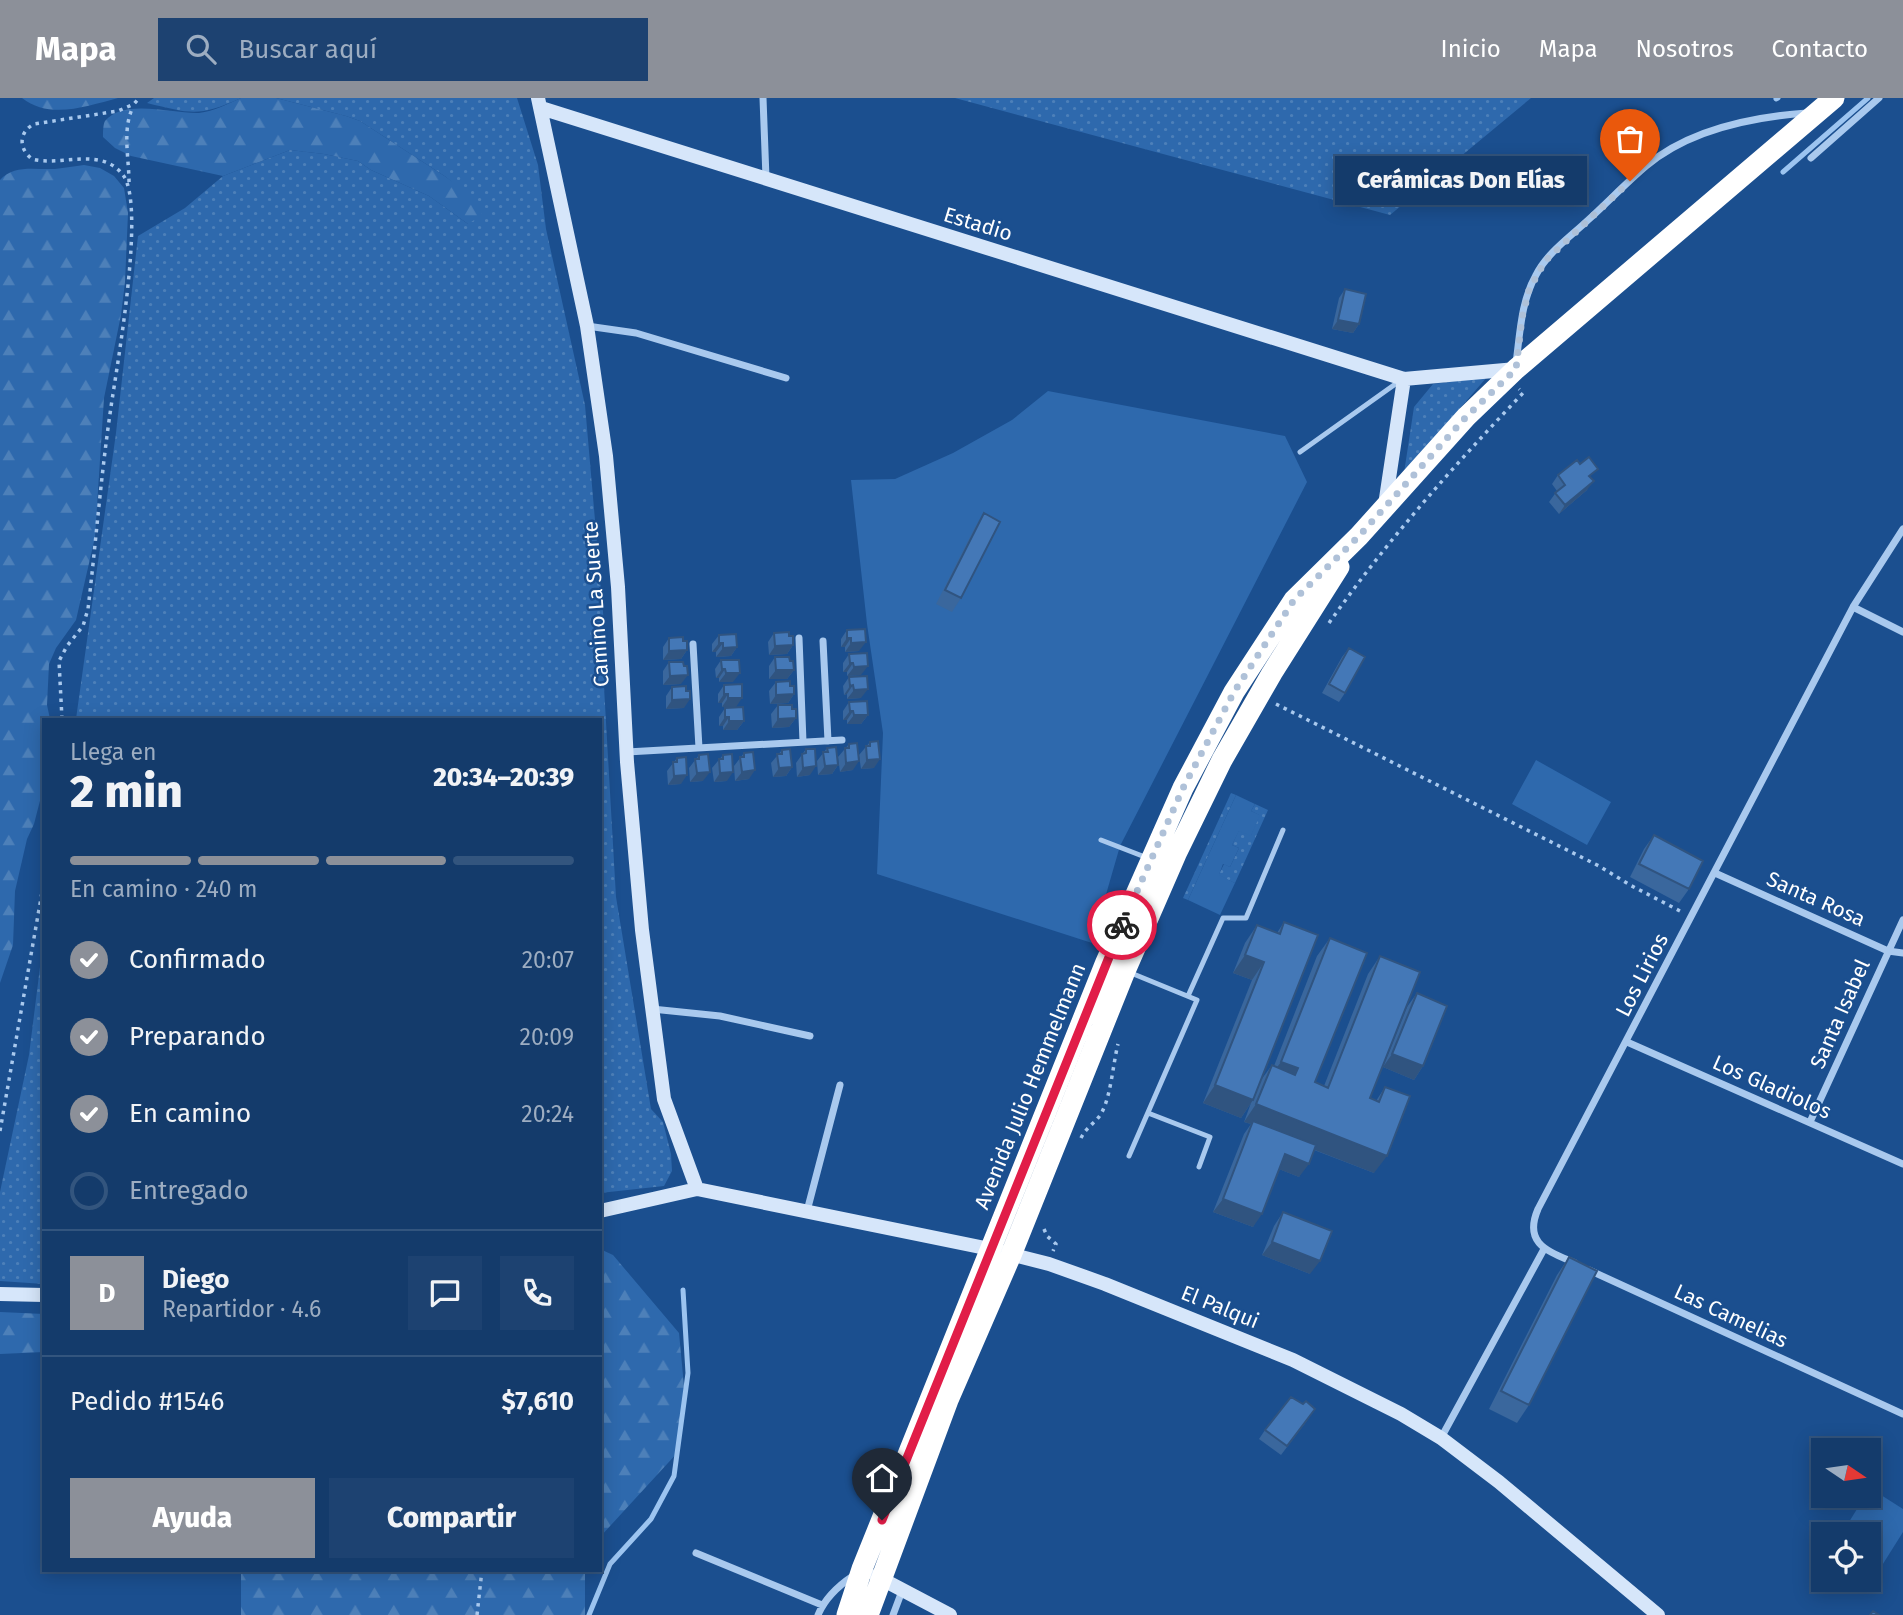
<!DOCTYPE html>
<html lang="es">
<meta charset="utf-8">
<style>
:root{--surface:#143b6b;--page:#1d4271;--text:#f1f3f6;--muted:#9dadc1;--line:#33557e;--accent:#8c9099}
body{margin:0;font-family:"Fira Sans",sans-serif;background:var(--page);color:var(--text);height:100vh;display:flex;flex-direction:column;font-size:26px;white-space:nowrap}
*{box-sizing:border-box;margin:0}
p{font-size:23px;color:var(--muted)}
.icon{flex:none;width:38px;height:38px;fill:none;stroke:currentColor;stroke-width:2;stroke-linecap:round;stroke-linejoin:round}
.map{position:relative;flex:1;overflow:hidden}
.sheet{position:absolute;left:42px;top:620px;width:560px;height:854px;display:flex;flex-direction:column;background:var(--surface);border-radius:0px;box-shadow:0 4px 18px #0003,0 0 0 2px var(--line)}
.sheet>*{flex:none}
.needle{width:46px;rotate:103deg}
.controls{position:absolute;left:1811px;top:1340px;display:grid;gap:14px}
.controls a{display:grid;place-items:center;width:70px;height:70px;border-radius:0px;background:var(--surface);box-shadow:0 4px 18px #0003,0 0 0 2px var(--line);font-size:35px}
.pin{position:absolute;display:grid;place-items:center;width:60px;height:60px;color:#fff;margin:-72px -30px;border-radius:50% 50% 50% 0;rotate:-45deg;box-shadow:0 0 7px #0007}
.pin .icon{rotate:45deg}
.courier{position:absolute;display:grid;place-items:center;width:70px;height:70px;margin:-35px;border:5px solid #e11d48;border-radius:50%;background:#fff;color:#222;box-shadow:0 2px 9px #0007}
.bubble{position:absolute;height:49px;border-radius:0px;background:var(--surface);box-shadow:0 4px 18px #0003,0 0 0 2px var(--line);font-size:23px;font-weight:800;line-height:49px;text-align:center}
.summary em{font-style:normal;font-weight:800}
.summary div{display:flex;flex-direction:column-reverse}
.summary{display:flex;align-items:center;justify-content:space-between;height:119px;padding:0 28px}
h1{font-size:46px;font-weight:800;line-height:52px}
.bar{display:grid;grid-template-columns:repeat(4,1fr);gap:10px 7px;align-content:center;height:84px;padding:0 28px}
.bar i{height:9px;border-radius:5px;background:var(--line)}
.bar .selected{background:var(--accent)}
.bar p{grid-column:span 4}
.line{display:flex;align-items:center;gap:18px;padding:0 28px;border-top:2px solid var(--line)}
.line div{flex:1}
.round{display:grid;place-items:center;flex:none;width:74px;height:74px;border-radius:0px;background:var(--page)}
ol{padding:0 28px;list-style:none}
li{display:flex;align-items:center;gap:21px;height:77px}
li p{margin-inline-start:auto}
li .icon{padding:7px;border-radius:50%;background:var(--accent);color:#fff;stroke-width:4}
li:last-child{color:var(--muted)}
li i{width:38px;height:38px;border:4px solid var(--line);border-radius:50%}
.button{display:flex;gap:14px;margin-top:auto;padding:14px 28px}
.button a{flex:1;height:80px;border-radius:0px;background:var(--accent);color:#fff;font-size:28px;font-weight:800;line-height:80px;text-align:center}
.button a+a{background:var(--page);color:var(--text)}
header{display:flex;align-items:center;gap:42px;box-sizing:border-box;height:98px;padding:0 35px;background:var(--accent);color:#fff}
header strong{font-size:33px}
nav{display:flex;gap:38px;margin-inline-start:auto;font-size:24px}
.search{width:490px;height:63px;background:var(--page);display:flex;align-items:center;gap:18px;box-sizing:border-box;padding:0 24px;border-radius:0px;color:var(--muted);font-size:26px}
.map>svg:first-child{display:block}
.grass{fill:url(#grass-dots)}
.forest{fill:url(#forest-firs)}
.park{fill:#2e69ad}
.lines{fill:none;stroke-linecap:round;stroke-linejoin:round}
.stream{stroke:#9cc4f0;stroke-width:5}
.path{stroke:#a9c9ee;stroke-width:3.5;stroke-dasharray:3.5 5;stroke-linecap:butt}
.lane{stroke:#a9c9ee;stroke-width:5}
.street{stroke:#a9c9ee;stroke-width:7}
.secondary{stroke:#d6e6fa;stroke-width:14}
.highway{stroke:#fff;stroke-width:21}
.wall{fill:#3a679d}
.shaded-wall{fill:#305480}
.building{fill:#4478b7;stroke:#305480;stroke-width:2}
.done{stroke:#afc1d8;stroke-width:7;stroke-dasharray:0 12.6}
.route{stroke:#e11d48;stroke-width:9}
.labels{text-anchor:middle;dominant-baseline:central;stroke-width:5;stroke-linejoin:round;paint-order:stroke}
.street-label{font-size:21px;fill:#fff;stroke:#1b4f8f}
</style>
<header>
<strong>Mapa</strong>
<div class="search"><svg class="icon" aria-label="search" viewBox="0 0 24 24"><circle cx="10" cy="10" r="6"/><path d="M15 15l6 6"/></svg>Buscar aquí</div>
<nav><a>Inicio</a><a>Mapa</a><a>Nosotros</a><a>Contacto</a></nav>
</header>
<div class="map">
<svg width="1903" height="1517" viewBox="0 0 1903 1517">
<defs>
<pattern id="grass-dots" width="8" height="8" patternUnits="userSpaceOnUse" patternTransform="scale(1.75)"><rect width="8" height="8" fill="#2e69ad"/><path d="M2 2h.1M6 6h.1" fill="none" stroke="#4d80b9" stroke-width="1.8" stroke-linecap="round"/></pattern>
<pattern id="forest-firs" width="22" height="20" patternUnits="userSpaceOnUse" patternTransform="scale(1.75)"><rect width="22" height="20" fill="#2e69ad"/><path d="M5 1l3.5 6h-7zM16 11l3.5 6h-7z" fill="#4d80b9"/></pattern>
</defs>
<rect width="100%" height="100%" fill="#1b4f8f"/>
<path class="grass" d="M154 0H241C199 19 192 16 147 5Z
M276 0H517L538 67 546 131 585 307 608 572 604 589 616 799 651 1011 663 1024 671 1056 672 1073 664 1088 600 1095V621H76L116 335 138 138 185 110 223 78 290 52 324 56 358 63 371 72 429 98 468 126 458 89 446 79 360 23 346 18Z
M955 0H1531L1390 117Z
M1487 279 1404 375 1414 309 1433 286Z
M1231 695 1236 697 1188 802 1183 800Z
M1255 706 1268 712 1235 785 1218 778 1224 766 1230 769 1239 750 1232 747 1239 732 1251 737 1259 717 1251 713Z
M44 837V1186L0 1183V1094L29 957Z"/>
<path class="forest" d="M22 0H118C87 8 50 22 22 0Z
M241 0H276L346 18 360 23 446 79 477 102 482 117 468 126 429 98 371 72 358 63 324 56 290 52 223 78 131 58 115 50 103 39C103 35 103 26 105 23 124 0 173 16 199 15 214 13 228 6 241 0Z
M84 67 100 70 114 78 124 90 128 115 125 184 121 217 104 300 95 439 76 522 56 550 49 566 47 607 50 621H44V687L34 726 27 741 15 793 13 847 0 885V82C14 66 36 72 55 71 65 70 75 68 84 67Z
M600 1151 613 1157 679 1235 684 1288 679 1353 600 1439Z
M0 1214 44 1216V1254L0 1256Z
M241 1472H585V1517H241Z"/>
<path class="park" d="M1048 293 1285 338 1307 384 1120 748 1092 845 877 776 883 635 867 526 851 382 895 381 953 355 1012 322Z
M1536 662 1611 704 1587 747 1512 706Z
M1236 697 1255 706 1251 713 1260 717 1251 738 1239 733 1232 747 1239 750 1230 769 1223 766 1219 777 1235 785 1220 817 1188 802Z
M1870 1390 1903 1411V1434L1871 1485 1867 1482H1869V1437H1841L1865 1398H1869Z"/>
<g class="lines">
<path class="stream" d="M1776 1 1778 0
M1783 74 1868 0
M589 1517 610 1466 651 1421 674 1378 688 1275 683 1192"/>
<path class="path" d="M129 84C129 60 122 31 133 9
M1329 525C1389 440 1452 370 1523 295L1519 291
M1276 606 1599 768 1630 787 1680 813
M62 621 59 563 67 548 83 528 88 511C96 444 101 376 111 309 117 267 146 107 123 77 101 48 61 69 32 61 18 50 19 34 34 26L118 13 134 6 139 0
M0 1033 44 783
M1081 1040C1086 1029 1097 1024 1102 1014 1111 997 1113 966 1118 946
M1044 1131 1047 1138 1056 1146 1053 1153
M477 1517 482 1472"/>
<path class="lane" d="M1300 354 1401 282
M1101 742 1145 759
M1188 898 1223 820H1246L1283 732
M1148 1015 1210 1039 1199 1069
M1129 1058 1197 902 1131 875"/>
<path class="street" d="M763 0 766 80
M1811 60 1879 0
M587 228 636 235 786 280
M1516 265C1520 236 1521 203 1536 177 1547 155 1570 139 1587 123 1607 105 1626 85 1646 68 1690 31 1751 19 1807 15
M1853 509 1903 534
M799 540 803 644
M823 543 828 643
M693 546 699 650
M627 654 842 642
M1715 775 1888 853 1903 855
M652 911 720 918 810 938
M1627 944 1903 1066
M1810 1024 1903 822
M807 1113 840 987
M1575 1165C1548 1153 1523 1146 1538 1111L1853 509 1903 431
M1589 1172 1903 1316
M1441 1340 1544 1151
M696 1455 822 1507
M818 1517C825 1500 838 1488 853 1478
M893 1517 902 1493"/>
<path class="secondary" d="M538 0 587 228 606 358 618 489 627 664 642 832 664 1001 697 1091
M541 10 1404 281 1516 271
M1385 407 1404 281
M600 1113 697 1091 990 1151 1049 1166 1105 1186 1293 1262 1401 1316 1441 1340 1499 1384 1658 1517
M0 1196 44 1197
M876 1478 950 1517"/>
<path class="highway" d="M847 1517 862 1471 1106 864 1183 690 1234 594 1294 502 1359 438 1466 319 1516 271 1834 0
M868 1517 948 1302 1011 1157 1125 873 1176 756 1222 662 1272 575 1339 469"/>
</g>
<path class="wall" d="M1345 191 1359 226 1353 235 1332 231 1339 200Z
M1558 377 1591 380 1587 392 1559 416 1549 404 1557 393 1552 386Z
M984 415 961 500 952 514 936 506 975 429Z
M847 532 859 553 845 554V549H841V541Z
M774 535 789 538 793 547 787 556 769 557 768 544Z
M719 537 737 549 731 558 716 559V554H712V546Z
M669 540 683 543 687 552 681 561 663 562V549Z
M1349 550 1345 595 1339 604 1322 595 1342 559Z
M849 556 861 577 847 578V574H843V565Z
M775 559 790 563 794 572 787 581H769V568Z
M721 562 733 584H719V580H716L715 571Z
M669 564 681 586 663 587V573Z
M849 579 861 600 847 601V596L844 597 843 588Z
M776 584 790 588 794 596 788 605 770 606 769 593Z
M724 587 736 609H722V605H718V596Z
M672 589 684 610 666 611V598Z
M849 604 868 617 861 626H847V622H843V613Z
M778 607 792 611 796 620 789 629 772 630 771 616Z
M725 610 744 623 737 632H723V628H719V619Z
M870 644 874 670 861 671 859 657Z
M849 646 853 672 840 674 838 659Z
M827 650 838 667 832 676 818 677 817 663Z
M806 651 810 677 797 679 796 665Z
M782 652 792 669 786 678 773 679 771 665Z
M744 655 749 681 735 683 734 668Z
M699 657 703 683 690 684 689 670Z
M723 657 727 683 714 684 712 670Z
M677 660 681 686 668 687 667 673Z
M1654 737 1689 791 1679 805 1630 779 1644 751Z
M1284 824 1261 982 1272 967 1274 968 1317 858 1330 840 1315 984 1324 988 1368 876 1380 858 1370 1000 1376 1003 1385 989 1374 1075 1314 1052 1299 1079 1279 1071 1253 1129 1213 1114 1244 1036 1251 1026 1244 1024 1251 1005 1241 1020 1203 1005 1252 882 1233 875 1245 845 1257 827 1277 835Z
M1417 895 1423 968 1414 982 1383 969 1407 909Z
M1283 1114 1310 1176 1262 1157 1274 1128Z
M1569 1159 1529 1307 1517 1325 1489 1311 1557 1177Z
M1303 1306 1309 1320 1281 1357 1259 1341 1265 1332Z"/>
<path class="shaded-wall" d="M1338 222 1359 226 1353 235 1332 231Z
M1594 383 1587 392 1559 416 1565 407Z
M847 540H851L845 549H841Z
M866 544 859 553 845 554 851 545Z
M719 545H723L716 554H712Z
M793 547 787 556 769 557 775 548Z
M737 549 731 558 716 559 723 550Z
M687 552 681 561 663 562 669 553Z
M850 565H853L847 574H843Z
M868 568 861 577 847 578 854 569Z
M722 571H725L719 580H716Z
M776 572H794L787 581H769Z
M726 575H740L733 584H719Z
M688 577 681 586 663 587 670 578Z
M853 587 847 596 844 597 850 588Z
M868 591 861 600 847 601 854 592Z
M724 596H728L722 605H718Z
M794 596 788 605 770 606 776 597Z
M728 600H742L736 609H722Z
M690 601 684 610 666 611 672 602Z
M850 613H853L847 622H843Z
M854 617H868L861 626H847Z
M725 619H729L723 628H719Z
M796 620 789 629 772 630 778 621Z
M729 623H744L737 632H723Z
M880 661 874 670 861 671 867 662Z
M859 663 853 672 840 674 846 665Z
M838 667 832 676 818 677 825 668Z
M816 668 810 677 797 679 803 670Z
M792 669 786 678 773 679 779 670Z
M755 672 749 681 735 683 742 674Z
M710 674 703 683 690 684 697 675Z
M733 674 727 683 714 684 720 675Z
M687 677 681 686 668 687 674 678Z
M1245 857 1264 864 1252 882 1233 875Z
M1392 956 1423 968 1414 982 1383 969Z
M1281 964 1298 970 1286 988 1268 981Z
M1215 987 1253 1002 1241 1020 1203 1005Z
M1256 1006 1387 1058 1374 1075 1251 1027 1253 1023 1251 1026 1244 1024Z
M1285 1056 1309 1066 1299 1079 1276 1070Z
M1223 1101 1262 1116 1253 1129 1213 1114Z
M1272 1144 1320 1163 1310 1176 1262 1157Z"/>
<path class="building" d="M1345 191 1366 196 1359 226 1338 222Z
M1589 359 1598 371 1589 378 1594 383 1565 407 1555 395 1565 387 1558 377 1577 362 1580 366Z
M984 415 1000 424 961 500 945 492Z
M865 531 866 544 851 545V540H847V532Z
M789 534V538H793V547L775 548 774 535Z
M736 536 737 549 723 550V545H719V537Z
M683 539V543H687V552L669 553V540Z
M1349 550 1365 559 1345 595 1329 586Z
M867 555 868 568 854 569 853 565H850L849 556Z
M775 559H789L790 563H793L794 572H776Z
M721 562H739L740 575H726L725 571H722Z
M669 564H683L684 568H687L688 577 670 578Z
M867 578 868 591 854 592 853 587 850 588 849 579Z
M790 583V588H794V596L776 597V584Z
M742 586V600H728V596H724V587Z
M686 588V593H690V601L672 602V589Z
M867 603 868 617H854L853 613H850L849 604Z
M778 607H792V611H796V620L778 621Z
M743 609 744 623H729V619H725V610Z
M878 643 880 661 867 662 866 648H870V644Z
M857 645 859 663 846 665 845 650H849V646Z
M836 649 838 667 825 668 823 654H828L827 650Z
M790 651 792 669 779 670 777 656H782V652Z
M806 651H815L816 668 803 670 802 656 806 655Z
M753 654 755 672 742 674 740 659H744V655Z
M708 656 710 674 697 675 695 661H699V657Z
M732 656 733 674 720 675 719 661H723V657Z
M686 659 687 677 674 678 673 664H677V660Z
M1654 737 1703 763 1689 791 1639 766Z
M1284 824 1318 837 1253 1002 1215 987 1264 864 1245 857 1257 827 1280 836Z
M1330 840 1367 855 1315 984 1328 990 1380 858 1420 874 1370 1000 1379 1004 1385 989 1410 998 1387 1058 1256 1006 1272 967 1295 977 1298 970 1281 964Z
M1417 895 1447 908 1423 968 1392 956Z
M1253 1023 1316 1047 1309 1066 1285 1056 1262 1116 1223 1101Z
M1283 1114 1332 1133 1320 1163 1272 1144Z
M1569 1159 1597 1173 1529 1307 1501 1293Z
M1291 1299 1303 1306 1306 1303 1315 1311 1287 1348 1265 1332Z
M1873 1513 1879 1517H1870Z"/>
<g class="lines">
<path class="done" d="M1122 827 1183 690 1234 594 1294 502 1359 438 1466 319 1516 271 1522 220 1529 192 1545 163 1630 83"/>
<path class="route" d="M882 1422 1122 827"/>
</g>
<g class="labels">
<g class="street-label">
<text transform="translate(978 126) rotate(17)">Estadio</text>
<text transform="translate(596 506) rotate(-94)">Camino La Suerte</text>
<text transform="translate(1816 801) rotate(24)">Santa Rosa</text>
<text transform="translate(1642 877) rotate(-63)">Los Lirios</text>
<text transform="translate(1840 916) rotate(-66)">Santa Isabel</text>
<text transform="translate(1030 988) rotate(-68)">Avenida Julio Hemmelmann</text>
<text transform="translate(1772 989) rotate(24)">Los Gladiolos</text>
<text transform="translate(1220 1209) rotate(22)">El Palqui</text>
<text transform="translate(1731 1218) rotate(25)">Las Camelias</text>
</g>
</g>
</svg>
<div class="controls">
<a><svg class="needle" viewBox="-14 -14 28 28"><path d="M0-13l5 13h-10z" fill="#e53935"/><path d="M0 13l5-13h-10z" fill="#9dadc1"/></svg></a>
<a><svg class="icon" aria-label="locate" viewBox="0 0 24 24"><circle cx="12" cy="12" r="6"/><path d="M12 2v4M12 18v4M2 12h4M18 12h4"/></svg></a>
</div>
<div class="pin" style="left:1630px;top:83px;background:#ea580c"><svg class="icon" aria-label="bag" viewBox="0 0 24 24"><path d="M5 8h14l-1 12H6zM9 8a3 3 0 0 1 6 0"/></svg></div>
<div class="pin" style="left:882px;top:1422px;background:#1f2937"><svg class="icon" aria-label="home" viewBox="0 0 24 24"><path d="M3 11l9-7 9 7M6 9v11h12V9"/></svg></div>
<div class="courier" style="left:1122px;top:827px"><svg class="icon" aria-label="bike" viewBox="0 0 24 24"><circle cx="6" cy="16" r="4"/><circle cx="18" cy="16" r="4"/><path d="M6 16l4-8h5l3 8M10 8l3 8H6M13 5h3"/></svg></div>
<div class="bubble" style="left:1335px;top:58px;width:252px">Cerámicas Don Elías</div>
<section class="sheet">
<div class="summary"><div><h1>2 min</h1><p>Llega en</p></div><em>20:34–20:39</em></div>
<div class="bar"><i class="selected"></i><i class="selected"></i><i class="selected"></i><i></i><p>En camino · 240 m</p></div>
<ol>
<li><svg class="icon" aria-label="check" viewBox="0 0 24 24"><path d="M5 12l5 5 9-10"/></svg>Confirmado<p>20:07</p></li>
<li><svg class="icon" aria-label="check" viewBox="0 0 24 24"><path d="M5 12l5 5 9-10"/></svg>Preparando<p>20:09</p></li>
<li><svg class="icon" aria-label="check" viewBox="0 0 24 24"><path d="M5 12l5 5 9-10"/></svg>En camino<p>20:24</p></li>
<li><i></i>Entregado</li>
</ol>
<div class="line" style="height:126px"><b class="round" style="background:var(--accent);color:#fff">D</b><div><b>Diego</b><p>Repartidor · 4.6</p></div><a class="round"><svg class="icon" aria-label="chat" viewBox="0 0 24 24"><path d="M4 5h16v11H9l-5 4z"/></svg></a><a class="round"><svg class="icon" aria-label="phone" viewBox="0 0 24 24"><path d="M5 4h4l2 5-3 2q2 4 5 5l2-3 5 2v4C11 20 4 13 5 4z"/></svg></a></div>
<div class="line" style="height:91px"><div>Pedido #1546</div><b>$7,610</b></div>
<div class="button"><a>Ayuda</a><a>Compartir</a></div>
</section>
</div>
